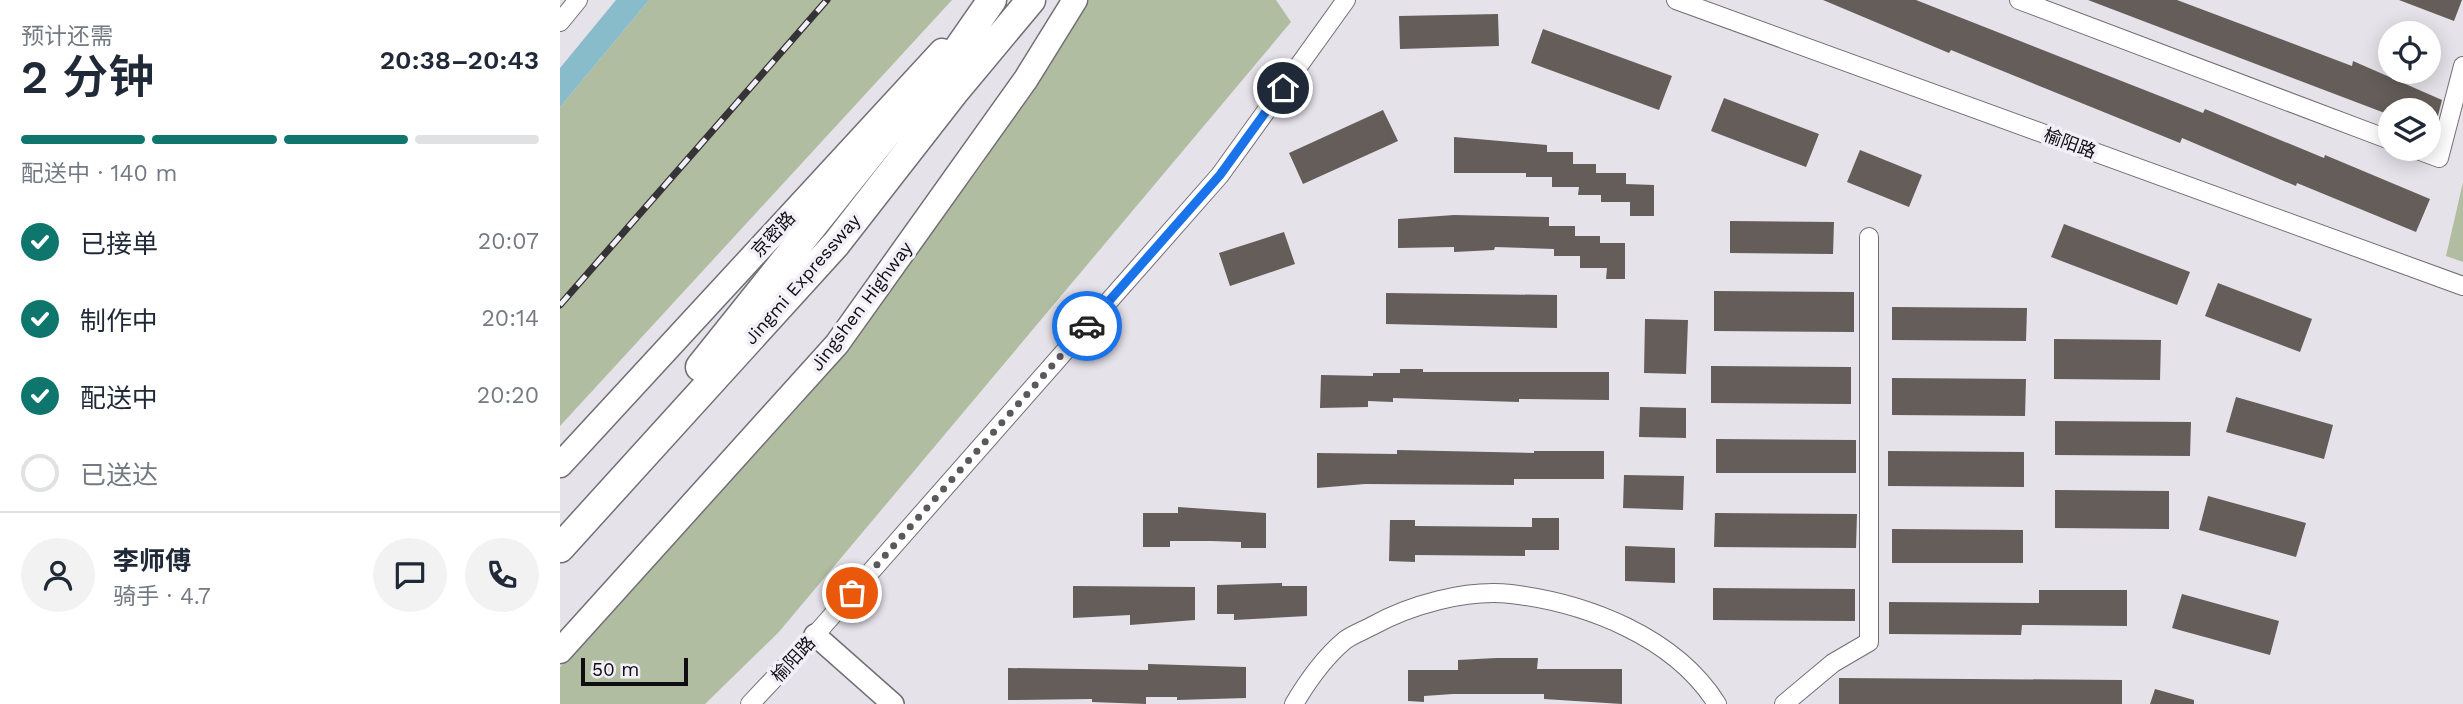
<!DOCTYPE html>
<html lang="zh">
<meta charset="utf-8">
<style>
:root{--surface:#fff;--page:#f2f2f3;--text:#1f2937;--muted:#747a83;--line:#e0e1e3;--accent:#0f766e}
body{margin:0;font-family:"Work Sans","Noto Sans SC",sans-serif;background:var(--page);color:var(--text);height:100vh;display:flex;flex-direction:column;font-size:26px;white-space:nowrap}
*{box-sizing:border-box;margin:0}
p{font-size:23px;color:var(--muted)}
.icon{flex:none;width:38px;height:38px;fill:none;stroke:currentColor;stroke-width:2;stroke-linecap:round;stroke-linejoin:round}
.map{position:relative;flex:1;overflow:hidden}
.drawer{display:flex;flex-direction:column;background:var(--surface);width:560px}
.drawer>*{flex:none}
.buttons{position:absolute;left:1818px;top:21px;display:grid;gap:14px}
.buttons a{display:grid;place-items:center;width:63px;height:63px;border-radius:50%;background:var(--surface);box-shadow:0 4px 18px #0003;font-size:35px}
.scale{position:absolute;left:21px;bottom:18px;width:107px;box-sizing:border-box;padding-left:7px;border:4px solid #100e11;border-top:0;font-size:19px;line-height:24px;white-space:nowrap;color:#100e11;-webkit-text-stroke:5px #f2eff8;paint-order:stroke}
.pin{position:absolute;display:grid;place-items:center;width:60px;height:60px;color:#fff;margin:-30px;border:4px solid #fff;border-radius:50%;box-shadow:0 2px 7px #0007}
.courier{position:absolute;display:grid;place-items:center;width:70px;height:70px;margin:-35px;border:5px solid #1a73e8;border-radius:50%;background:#fff;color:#222;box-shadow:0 2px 9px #0007}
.headline em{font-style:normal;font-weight:600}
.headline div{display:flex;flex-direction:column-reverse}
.headline{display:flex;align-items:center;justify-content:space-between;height:119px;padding:0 21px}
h1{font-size:46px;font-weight:600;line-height:52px}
.bar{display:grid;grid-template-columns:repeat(4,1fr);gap:10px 7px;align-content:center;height:84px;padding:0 21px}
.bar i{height:9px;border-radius:5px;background:var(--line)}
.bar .selected{background:var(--accent)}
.bar p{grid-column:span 4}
.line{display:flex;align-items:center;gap:18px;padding:0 21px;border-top:2px solid var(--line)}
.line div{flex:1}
.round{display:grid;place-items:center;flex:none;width:74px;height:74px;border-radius:37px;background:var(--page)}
ol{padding:0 21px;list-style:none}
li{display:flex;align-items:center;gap:21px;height:77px}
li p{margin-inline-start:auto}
li .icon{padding:7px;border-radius:50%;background:var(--accent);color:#fff;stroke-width:4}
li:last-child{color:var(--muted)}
li i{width:38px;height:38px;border:4px solid var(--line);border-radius:50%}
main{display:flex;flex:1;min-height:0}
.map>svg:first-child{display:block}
.green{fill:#b1bda1}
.water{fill:#88bccb}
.building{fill:#655d59}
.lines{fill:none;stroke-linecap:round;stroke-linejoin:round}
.minor-casing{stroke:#726e76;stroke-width:20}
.tertiary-casing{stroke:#726e76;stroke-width:24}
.secondary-casing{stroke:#726e76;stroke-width:27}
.trunk-casing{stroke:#726e76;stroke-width:31}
.minor{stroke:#fff;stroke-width:18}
.tertiary{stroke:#fff;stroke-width:21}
.secondary{stroke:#fff;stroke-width:24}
.trunk{stroke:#fff;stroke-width:28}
.rail-casing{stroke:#363337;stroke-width:7}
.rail{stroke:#f2eff8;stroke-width:4.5;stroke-dasharray:13;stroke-linecap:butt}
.done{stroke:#5b585d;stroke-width:7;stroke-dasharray:0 12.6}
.route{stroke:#1a73e8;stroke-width:9}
.labels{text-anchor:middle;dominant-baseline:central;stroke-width:7;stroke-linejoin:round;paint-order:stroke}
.street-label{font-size:18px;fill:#100e11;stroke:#f2eff8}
</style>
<main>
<section class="drawer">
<div class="headline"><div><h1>2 分钟</h1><p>预计还需</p></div><em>20:38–20:43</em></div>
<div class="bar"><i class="selected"></i><i class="selected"></i><i class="selected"></i><i></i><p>配送中 · 140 m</p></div>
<ol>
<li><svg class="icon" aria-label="check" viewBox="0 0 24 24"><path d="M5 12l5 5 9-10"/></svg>已接单<p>20:07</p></li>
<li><svg class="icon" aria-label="check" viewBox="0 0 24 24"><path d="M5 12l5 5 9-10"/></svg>制作中<p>20:14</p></li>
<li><svg class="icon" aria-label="check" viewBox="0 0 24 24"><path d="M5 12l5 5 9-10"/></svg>配送中<p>20:20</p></li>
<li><i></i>已送达</li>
</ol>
<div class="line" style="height:126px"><a class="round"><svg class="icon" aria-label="person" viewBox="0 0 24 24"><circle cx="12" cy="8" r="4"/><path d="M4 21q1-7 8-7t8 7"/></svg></a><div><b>李师傅</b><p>骑手 · 4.7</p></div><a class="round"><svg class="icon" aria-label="chat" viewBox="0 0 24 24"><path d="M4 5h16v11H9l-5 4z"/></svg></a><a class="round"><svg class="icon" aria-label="phone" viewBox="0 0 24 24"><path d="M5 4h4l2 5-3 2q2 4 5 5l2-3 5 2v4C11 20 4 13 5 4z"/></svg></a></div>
</section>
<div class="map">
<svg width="1903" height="704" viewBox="0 0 1903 704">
<rect width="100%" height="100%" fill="#e5e2ea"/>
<path class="green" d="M89 0H392L0 426V107Z
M523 0H716L731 22 218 633 145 704H0V667L242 403 423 163Z
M1903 182V262L1886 256Z"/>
<path class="water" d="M56 0H89L0 107V68Z"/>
<path class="building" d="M1263 0H1356L1643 113 1645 109 1764 158 1765 155 1870 199 1856 232 1737 183 1736 186 1622 138 1620 143 1391 50 1389 53Z
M1528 0H1617L1792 66 1793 61 1882 100 1871 143 1869 110H1830V115Z
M1839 0H1902L1894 21Z
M938 14 939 46 840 49 839 16Z
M983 29 1112 76 1099 110 971 63Z
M1164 98 1259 134 1246 167 1151 131Z
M823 110 838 141 743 184 729 153Z
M894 137 987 145V152H1013V164H1036V173H1066V184L1094 185V216H1070V202H1041V195H1018L1019 187H992V177H966V173H894Z
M1300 150 1362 175 1349 207 1287 182Z
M894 215 989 217V226H1015V236H1040V243H1065V279H1046L1047 268H1020V256H994V249L935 247 934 250 894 252V247L838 248V219Z
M1170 221 1274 222 1273 254 1170 253Z
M1504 224 1630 272 1617 305 1491 257Z
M724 232 735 264 670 286 659 253Z
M1658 283 1752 319 1740 352 1645 316Z
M1154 291 1294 292V332L1154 331Z
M826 293 997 295V328L826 324Z
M1332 307 1467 308 1466 341 1332 340Z
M1085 319 1128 320 1126 374 1084 373Z
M1494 339 1601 340 1600 380 1494 379Z
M1151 366 1291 367V404L1151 403Z
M840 369H863V372H1049V400L959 399V402L833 398V402L808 401V407L760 408 761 375 813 376V373H840Z
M1332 378 1466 379 1465 416 1332 415Z
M1676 397 1773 425 1764 459 1666 432Z
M1080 407 1126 408V438L1079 437Z
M1495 421 1631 422 1630 456 1495 455Z
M1156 439 1296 440V473H1156Z
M837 450 974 453V451H1044V479H954V485L805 484 757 488V453L837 454Z
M1328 451 1464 452V487L1328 486Z
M1064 475 1124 476 1123 510 1063 508Z
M1495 490 1609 491V529L1495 528Z
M1648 496 1746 523 1736 557 1639 530Z
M618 507 706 513V548H681V542L651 541H610V547H583V513H618Z
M1155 513 1297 514 1296 548 1154 547Z
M972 518H999V550H965V556L855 555V562L829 561 830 520H855V526L972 527Z
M1332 529 1463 530V563H1332Z
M1065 546 1115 548V583L1065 581Z
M722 583V586H747V616L674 620V614H657V585Z
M513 586 635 587V620L570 625V615L513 618Z
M1153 588 1295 589V621L1153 620Z
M1479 590H1567V626L1462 625 1461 635 1329 634V602L1479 603Z
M1622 594 1719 621 1710 655 1612 628Z
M936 658H978L977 669H1062V704L984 699V694H893L864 696V702L848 701V670H898V660Z
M588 664 686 667V698L617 700V697H586V704L532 702V699L448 700V668L588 670Z
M1279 678 1562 680V704H1279Z
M1595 689 1634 700V704H1590Z"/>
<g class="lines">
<g class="minor-casing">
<path id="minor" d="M1116 0 1903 286
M1459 0 1830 140
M0 22 18 0
M1855 149 1879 158 1903 66
M190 704 255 635 660 175 786 0
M734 704C747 682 764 658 784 641 791 635 803 631 812 626 850 605 906 589 951 594 1027 603 1115 637 1157 704
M1224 704 1273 663 1309 642V237"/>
</g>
<g class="tertiary-casing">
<path id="tertiary" d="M255 635 333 704"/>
</g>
<g class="secondary-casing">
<path id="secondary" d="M0 465 382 51
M0 651 277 344 466 79 515 0"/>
</g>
<g class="trunk-casing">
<path id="trunk" d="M140 367 327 133 386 66 432 0
M0 548 276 244 396 90 471 0"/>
</g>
<use href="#minor" class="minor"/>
<use href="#tertiary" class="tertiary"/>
<use href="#secondary" class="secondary"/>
<use href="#trunk" class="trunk"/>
<g class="rail-casing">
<path id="rail" d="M0 305 267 0"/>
</g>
<use href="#rail" class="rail"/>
</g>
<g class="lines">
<path class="done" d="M292 593 527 326"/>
<path class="route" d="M527 326 660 175 723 88"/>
</g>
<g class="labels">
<g class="street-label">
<text transform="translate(1510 143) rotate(20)">榆阳路</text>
<text transform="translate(213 234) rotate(-47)">京密路</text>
<text transform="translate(242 279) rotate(-49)">Jingmi Expressway</text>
<text transform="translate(301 306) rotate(-53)">Jingshen Highway</text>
<text transform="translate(233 659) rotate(-47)">榆阳路</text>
</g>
</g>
</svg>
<div class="buttons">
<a><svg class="icon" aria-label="locate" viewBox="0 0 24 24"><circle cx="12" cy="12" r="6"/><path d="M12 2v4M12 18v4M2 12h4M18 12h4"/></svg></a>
<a><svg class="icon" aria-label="layers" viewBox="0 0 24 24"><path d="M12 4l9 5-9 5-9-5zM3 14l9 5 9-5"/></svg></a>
</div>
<div class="scale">50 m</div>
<div class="pin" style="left:292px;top:593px;background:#ea580c"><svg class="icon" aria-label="bag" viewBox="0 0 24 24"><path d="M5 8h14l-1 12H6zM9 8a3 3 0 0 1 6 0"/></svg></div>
<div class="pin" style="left:723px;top:88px;background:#1f2937"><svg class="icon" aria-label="home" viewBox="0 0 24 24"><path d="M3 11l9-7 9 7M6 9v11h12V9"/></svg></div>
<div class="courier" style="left:527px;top:326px"><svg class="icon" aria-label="car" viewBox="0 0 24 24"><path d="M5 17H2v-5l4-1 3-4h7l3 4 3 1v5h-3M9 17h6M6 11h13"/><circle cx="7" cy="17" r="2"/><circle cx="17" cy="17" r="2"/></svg></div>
</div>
</main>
